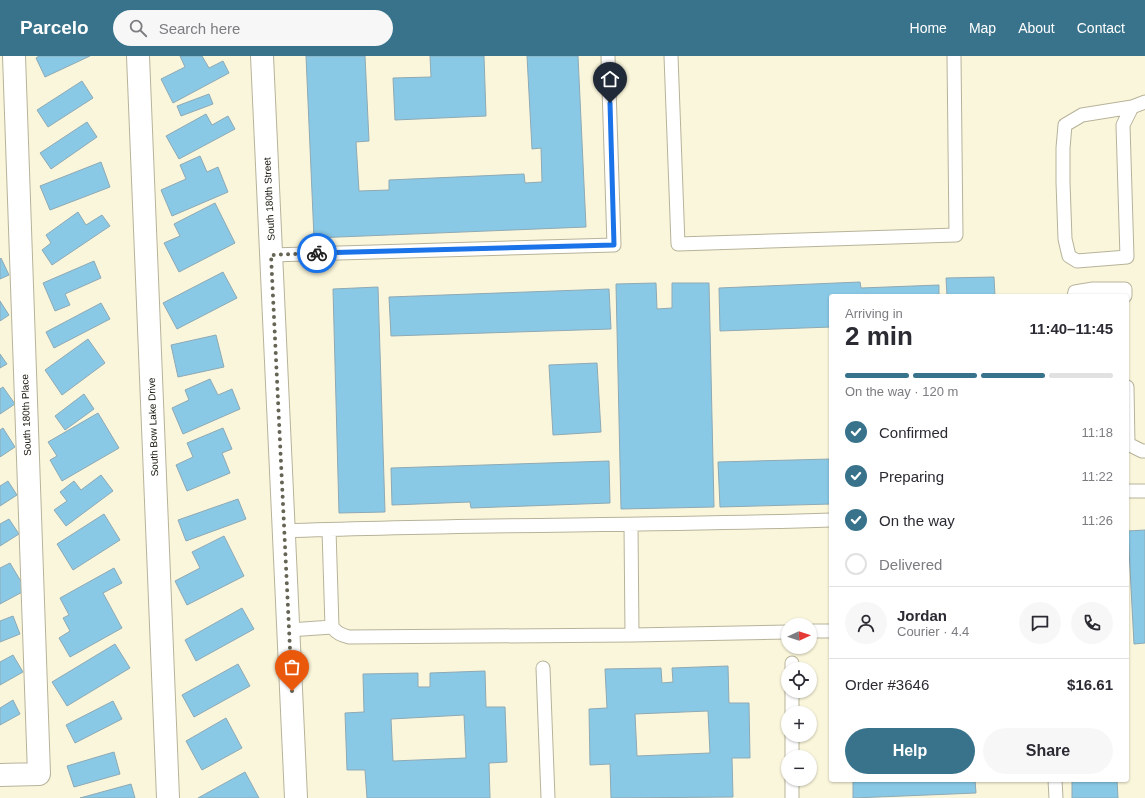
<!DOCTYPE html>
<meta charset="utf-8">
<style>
:root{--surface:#fff;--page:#f7f7f7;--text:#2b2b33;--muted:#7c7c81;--line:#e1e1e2;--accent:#38738b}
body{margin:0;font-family:Helvetica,sans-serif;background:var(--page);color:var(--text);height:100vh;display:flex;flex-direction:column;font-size:15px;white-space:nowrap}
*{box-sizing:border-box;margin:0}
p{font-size:13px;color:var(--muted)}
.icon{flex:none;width:22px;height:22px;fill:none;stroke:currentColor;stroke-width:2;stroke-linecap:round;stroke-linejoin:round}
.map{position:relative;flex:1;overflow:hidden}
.sheet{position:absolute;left:829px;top:238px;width:300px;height:488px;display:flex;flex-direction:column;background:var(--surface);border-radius:4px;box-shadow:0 1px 3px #0004}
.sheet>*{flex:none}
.needle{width:26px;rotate:87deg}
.controls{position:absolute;left:781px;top:562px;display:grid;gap:8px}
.controls a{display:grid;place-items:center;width:36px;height:36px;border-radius:50%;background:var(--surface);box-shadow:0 1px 3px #0004;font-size:20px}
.pin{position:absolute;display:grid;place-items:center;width:34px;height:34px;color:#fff;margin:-41px -17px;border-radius:50% 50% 50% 0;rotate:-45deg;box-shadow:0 0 4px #0007}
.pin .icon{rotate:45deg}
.courier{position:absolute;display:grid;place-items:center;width:40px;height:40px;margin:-20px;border:3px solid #1a73e8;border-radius:50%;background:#fff;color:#222;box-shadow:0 1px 5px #0007}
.head em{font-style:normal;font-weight:700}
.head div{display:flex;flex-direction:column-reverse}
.head{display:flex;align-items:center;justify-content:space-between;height:68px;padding:0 16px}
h1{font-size:26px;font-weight:700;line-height:30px}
.bar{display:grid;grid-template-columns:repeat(4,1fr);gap:6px 4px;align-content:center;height:48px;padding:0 16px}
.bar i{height:5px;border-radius:3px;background:var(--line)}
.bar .current{background:var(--accent)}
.bar p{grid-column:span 4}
.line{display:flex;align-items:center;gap:10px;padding:0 16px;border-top:1px solid var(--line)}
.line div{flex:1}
.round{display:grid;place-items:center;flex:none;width:42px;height:42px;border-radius:21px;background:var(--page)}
ol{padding:0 16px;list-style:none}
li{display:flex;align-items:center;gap:12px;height:44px}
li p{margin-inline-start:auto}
li .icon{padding:4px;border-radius:50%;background:var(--accent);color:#fff;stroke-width:4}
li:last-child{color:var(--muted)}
li i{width:22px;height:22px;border:2px solid var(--line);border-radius:50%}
.button{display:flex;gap:8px;margin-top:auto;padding:8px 16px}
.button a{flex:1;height:46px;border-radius:24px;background:var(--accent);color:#fff;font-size:16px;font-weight:700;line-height:46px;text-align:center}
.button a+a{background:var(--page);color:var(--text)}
header{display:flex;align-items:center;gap:24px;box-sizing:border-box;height:56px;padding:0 20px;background:var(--accent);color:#fff}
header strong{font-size:19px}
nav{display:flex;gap:22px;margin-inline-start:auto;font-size:14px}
.search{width:280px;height:36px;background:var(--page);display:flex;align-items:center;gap:10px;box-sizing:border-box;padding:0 14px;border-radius:22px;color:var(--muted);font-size:15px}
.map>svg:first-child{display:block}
.building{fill:#8ac9e5;stroke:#8da9b5;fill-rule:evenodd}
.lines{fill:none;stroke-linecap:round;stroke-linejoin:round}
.service-casing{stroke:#b7b39a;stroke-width:15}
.minor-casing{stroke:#b7b39a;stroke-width:24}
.service{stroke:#fff;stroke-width:13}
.minor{stroke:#fff;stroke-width:22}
.done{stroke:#666454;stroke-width:4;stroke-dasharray:0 7.2}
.route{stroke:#1a73e8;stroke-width:5}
.labels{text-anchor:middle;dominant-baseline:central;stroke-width:3.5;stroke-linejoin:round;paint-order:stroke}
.street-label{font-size:10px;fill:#17160c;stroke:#fff}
</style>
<header>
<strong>Parcelo</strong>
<div class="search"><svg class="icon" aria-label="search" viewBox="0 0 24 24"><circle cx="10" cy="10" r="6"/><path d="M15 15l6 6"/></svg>Search here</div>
<nav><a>Home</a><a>Map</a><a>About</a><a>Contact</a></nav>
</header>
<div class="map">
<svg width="1145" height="742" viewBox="0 0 1145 742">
<rect width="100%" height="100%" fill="#faf6db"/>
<path class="building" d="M39 0H90L45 21 36 2Z
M180 0H202L209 12 223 5 229 17 173 47 161 23 185 11Z
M306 0H365L369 85 356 86 359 135 389 134V124L524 118 525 127 542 126 541 92 532 93 527 0H578L586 171 314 182Z
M430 0H484L486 60 395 64 393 22 431 21Z
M82 25 93 42 48 71 37 54Z
M209 38 213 48 181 60 177 50Z
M206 58 212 69 228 60 235 73 179 103 166 80Z
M87 66 97 81 51 113 40 97Z
M200 100 207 116 218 111 228 136 172 160 161 134 186 123 180 109Z
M101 106 110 131 50 154 40 130Z
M215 147 235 187 179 216 164 187 180 180 174 168Z
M78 156 86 169 102 159 110 170 52 209 42 194 51 187 46 179Z
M1 202 9 219 0 223V203Z
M94 205 101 222 65 238 70 249 55 255 43 227Z
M223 216 237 242 177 273 163 247Z
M994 221 995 240H947L946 222Z
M860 226 861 232 939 229V240H831V271L720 275 719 232Z
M656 227 657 253 672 252V227H709L714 451 621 453 616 228Z
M378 231 385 456 339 457 333 233Z
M609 233 611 273 391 280 389 241Z
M0 245 9 259 0 265Z
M101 247 110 263 54 292 46 276Z
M216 279 224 311 178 321 171 289Z
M88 283 105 307 62 339 45 314Z
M0 298 7 308 0 312Z
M597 307 601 376 553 379 549 309Z
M210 323 218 339 232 333 240 353 183 378 172 352 189 344 185 334Z
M3 331 15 348 0 358V333Z
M84 338 94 353 65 374 55 360Z
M98 357 119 392 62 425 50 404 57 400 48 386Z
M3 372 15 391 0 401V374Z
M223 372 232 393 222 397 230 417 187 435 176 409 193 401 187 387Z
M831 403V448L720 451 718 406Z
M609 405 610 447 471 452 470 446 392 449 391 412Z
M101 419 113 435 66 470 54 454 67 445 60 436 74 425 81 434Z
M8 425 17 439 0 450V430Z
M238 443 246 463 186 485 178 464Z
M104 458 120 484 73 514 57 488Z
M9 463 19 478 0 490V468Z
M1145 474V587L1134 588 1128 475Z
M224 480 244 520 187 549 175 525 200 512 192 496Z
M10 507 26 534 0 548V512Z
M114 512 122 527 103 537 122 572 70 601 59 582 70 575 63 562 69 559 60 542Z
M242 552 254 573 196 605 185 584Z
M13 560 20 578 0 586V565Z
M115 588 130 612 67 650 52 626Z
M13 599 23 616 0 629V606Z
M238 608 250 630 194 661 182 639Z
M728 610 729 647H749L750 702H732L733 741 611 742 610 708 590 709 589 653 607 652 605 613 661 612 662 627 673 626 672 612ZM708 655 710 697 637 700 635 658Z
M485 615 486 651H505L507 706 489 707 490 742H367L365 714H347L345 657 364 656 363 618 418 617V631H430V617ZM464 659 466 702 393 705 391 663Z
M13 644 20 658 0 669V652Z
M113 645 122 663 75 687 66 669Z
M226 662 242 692 202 714 186 685Z
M114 696 120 718 74 731 67 710Z
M245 716 259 742H198Z
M853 724H975L976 737 853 742Z
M1072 724H1117L1118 742H1072Z
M131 728 135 742H80Z"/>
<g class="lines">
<g class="service-casing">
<path id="service" d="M671 0 678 188 956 179 954 0
M1132 51 1082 59 1065 69 1063 92V126L1065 183 1069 200 1077 205 1127 201 1123 69 1132 51 1145 46
M271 199 614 189 608 0
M1074 240 1075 236 1093 233H1125V240
M1127 331 1128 388 1142 395H1145
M1127 435H1145
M631 469 632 579
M329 474 332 571
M284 475C466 468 649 470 831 464
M289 574 332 571C337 577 341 579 349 581L632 579 788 576
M810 575H831
M543 612 548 742
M792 613V607
M792 657V635
M792 701V679
M1055 724 1056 742
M792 742V723"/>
</g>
<g class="minor-casing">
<path id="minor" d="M138 0 168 742
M262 0 296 742
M0 719 39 718 14 0"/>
</g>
<use href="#service" class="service"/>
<use href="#minor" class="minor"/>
</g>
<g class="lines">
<path class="done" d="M292 635 271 199 317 197"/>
<path class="route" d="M317 197 614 189 610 47"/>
</g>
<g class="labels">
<g class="street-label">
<text transform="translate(269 143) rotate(-93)">South 180th Street</text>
<text transform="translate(26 359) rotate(-92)">South 180th Place</text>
<text transform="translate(153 371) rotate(-92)">South Bow Lake Drive</text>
</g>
</g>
</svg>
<div class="controls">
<a><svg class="needle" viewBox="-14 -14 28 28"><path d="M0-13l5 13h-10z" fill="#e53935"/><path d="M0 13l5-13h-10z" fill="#7c7c81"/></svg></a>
<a><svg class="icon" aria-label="locate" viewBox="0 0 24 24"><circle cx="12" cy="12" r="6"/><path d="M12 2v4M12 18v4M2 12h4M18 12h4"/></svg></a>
<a>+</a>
<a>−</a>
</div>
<div class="pin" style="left:292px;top:635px;background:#ea580c"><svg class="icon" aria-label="bag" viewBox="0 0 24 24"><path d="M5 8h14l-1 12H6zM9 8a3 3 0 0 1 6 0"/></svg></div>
<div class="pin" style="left:610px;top:47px;background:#1f2937"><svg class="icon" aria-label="home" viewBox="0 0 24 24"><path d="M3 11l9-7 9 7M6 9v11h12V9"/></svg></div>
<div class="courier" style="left:317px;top:197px"><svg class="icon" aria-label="bike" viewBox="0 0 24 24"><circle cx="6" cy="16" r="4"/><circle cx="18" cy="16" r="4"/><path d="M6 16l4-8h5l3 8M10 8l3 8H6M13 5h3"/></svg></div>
<section class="sheet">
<div class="head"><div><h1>2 min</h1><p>Arriving in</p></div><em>11:40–11:45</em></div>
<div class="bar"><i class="current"></i><i class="current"></i><i class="current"></i><i></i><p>On the way · 120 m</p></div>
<ol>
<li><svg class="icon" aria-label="check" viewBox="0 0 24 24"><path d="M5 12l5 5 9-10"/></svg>Confirmed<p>11:18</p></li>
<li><svg class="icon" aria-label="check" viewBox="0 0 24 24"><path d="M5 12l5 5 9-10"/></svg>Preparing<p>11:22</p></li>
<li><svg class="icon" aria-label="check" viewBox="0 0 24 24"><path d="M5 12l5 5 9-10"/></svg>On the way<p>11:26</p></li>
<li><i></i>Delivered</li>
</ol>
<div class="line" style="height:72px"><a class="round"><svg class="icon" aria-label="person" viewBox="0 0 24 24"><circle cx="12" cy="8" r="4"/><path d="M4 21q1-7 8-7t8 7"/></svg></a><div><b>Jordan</b><p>Courier · 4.4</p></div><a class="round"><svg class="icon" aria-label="chat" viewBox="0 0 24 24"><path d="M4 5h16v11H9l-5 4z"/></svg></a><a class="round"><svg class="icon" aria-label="phone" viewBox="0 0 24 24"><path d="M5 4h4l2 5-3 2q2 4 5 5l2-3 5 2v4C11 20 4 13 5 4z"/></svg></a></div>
<div class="line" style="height:52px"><div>Order #3646</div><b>$16.61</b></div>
<div class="button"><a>Help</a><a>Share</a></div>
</section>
</div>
